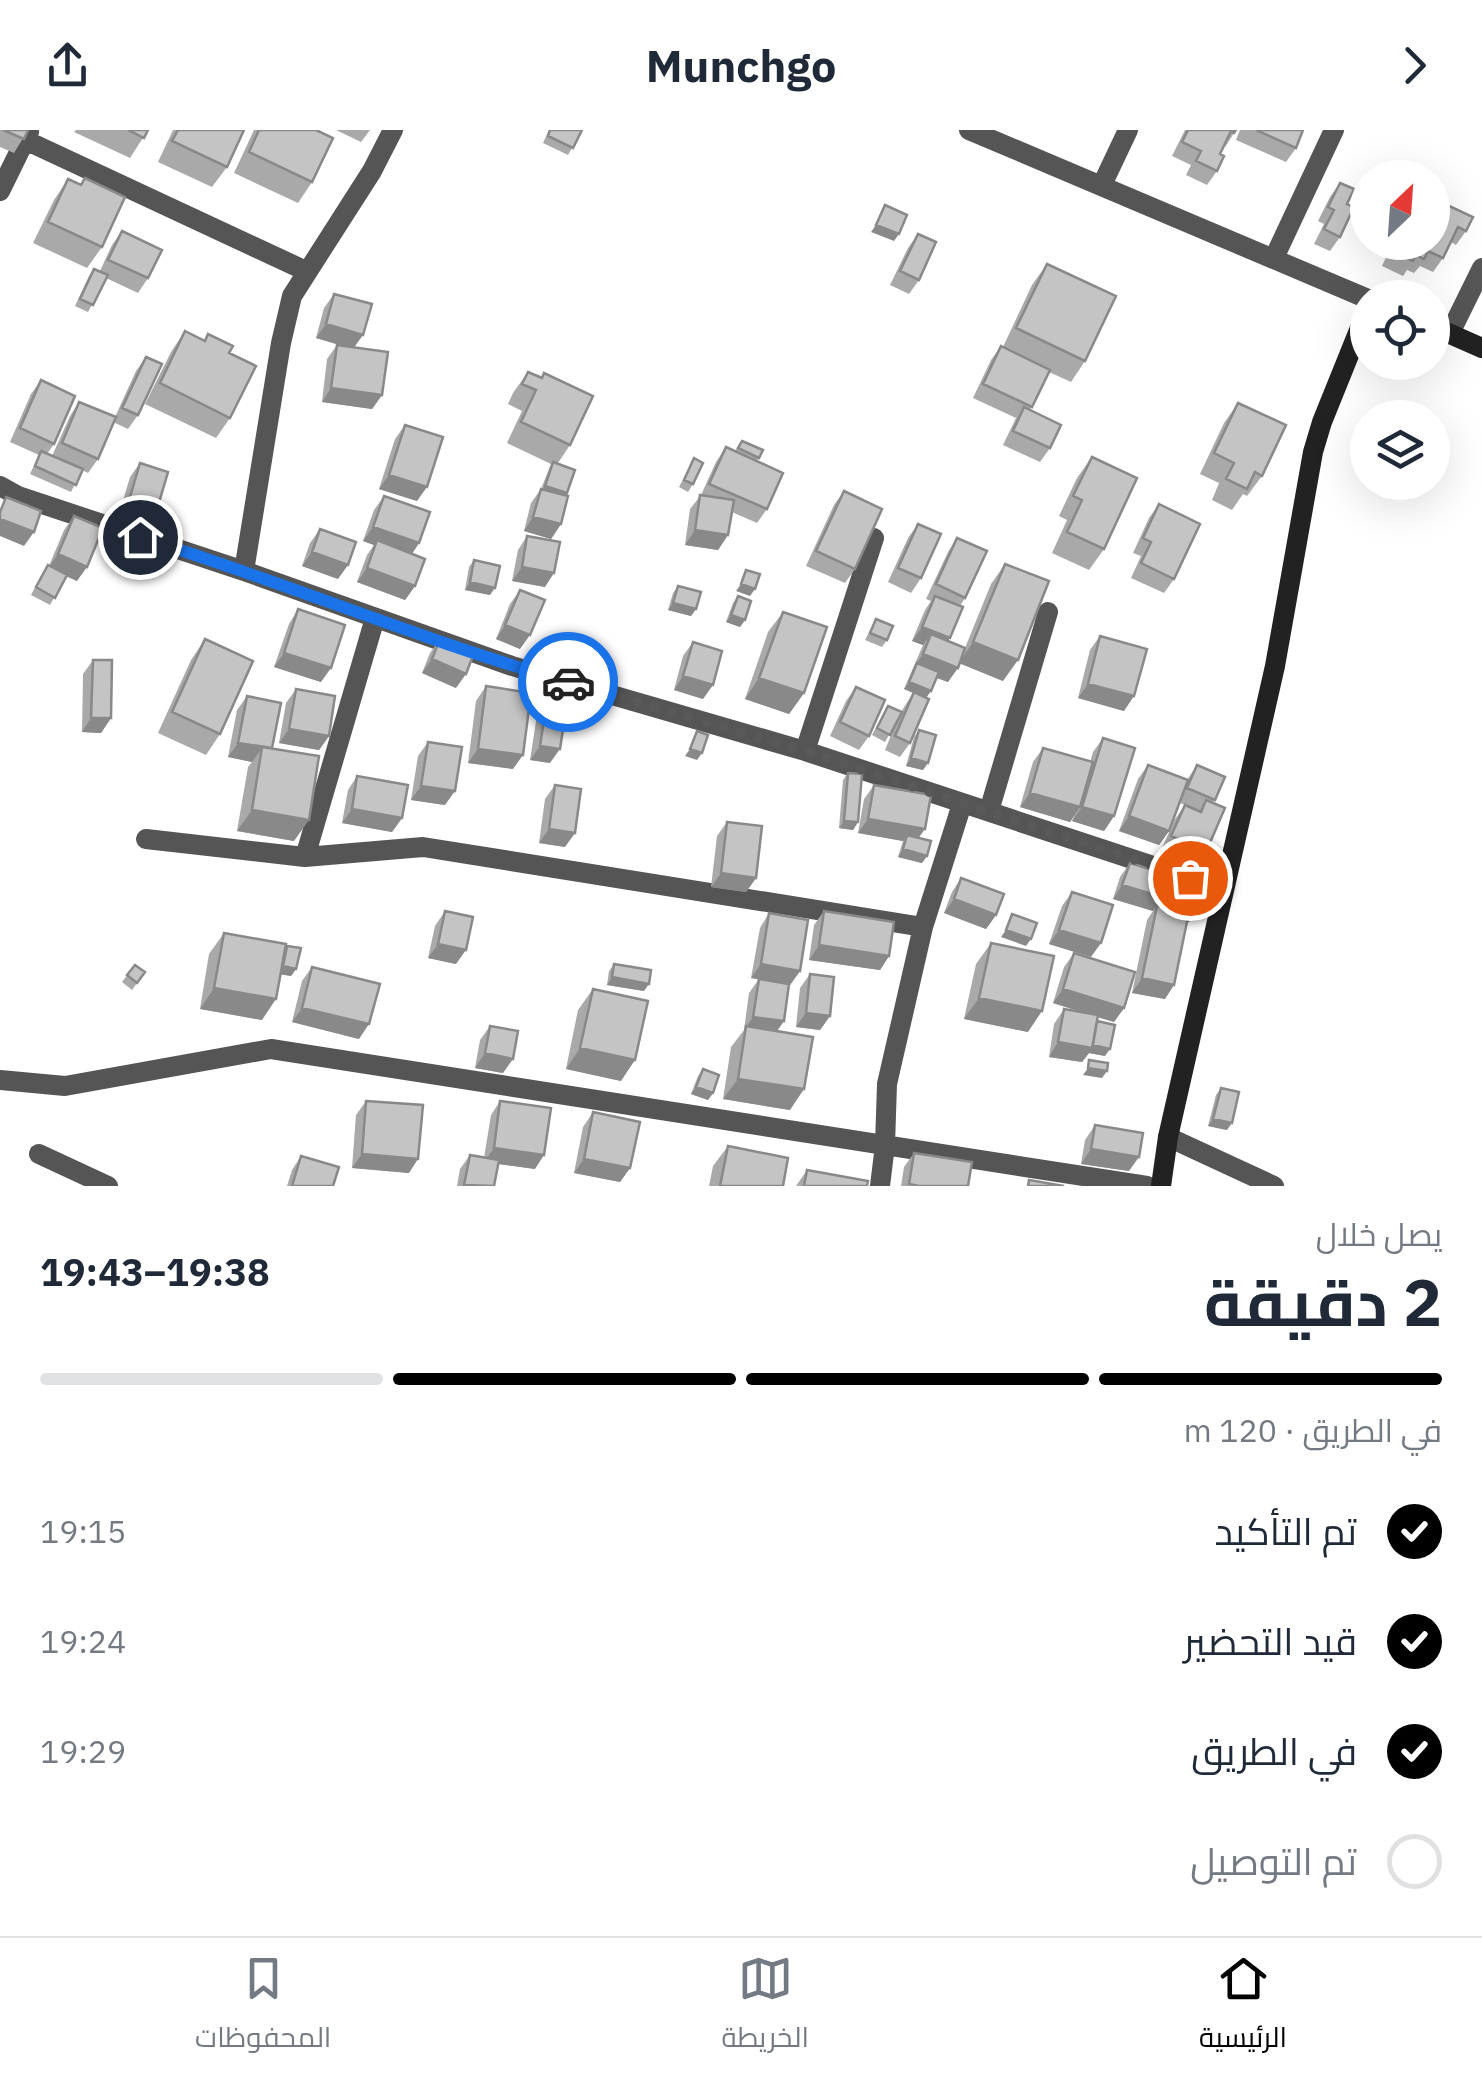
<!DOCTYPE html>
<html lang="ar">
<meta charset="utf-8">
<style>
:root{--surface:#fff;--page:#f6f6f7;--text:#1f2937;--muted:#747a83;--line:#e0e1e3;--accent:#000}
body{margin:0;font-family:"IBM Plex Sans",Cairo,sans-serif;background:var(--page);color:var(--text);direction:rtl;height:100vh;display:flex;flex-direction:column;font-size:38px;white-space:nowrap}
*{box-sizing:border-box;margin:0}
p{font-size:32px;color:var(--muted)}
.icon{flex:none;width:55px;height:55px;fill:none;stroke:currentColor;stroke-width:2;stroke-linecap:round;stroke-linejoin:round}
.map{position:relative;height:1056px;overflow:hidden;direction:ltr}
.drawer{display:flex;flex-direction:column;background:var(--surface);flex:1}
.drawer>*{flex:none}
.needle{width:65px;rotate:25deg}
.tools{position:absolute;left:1350px;top:30px;display:grid;gap:20px}
.tools a{display:grid;place-items:center;width:100px;height:100px;border-radius:50%;background:var(--surface);box-shadow:0 10px 40px #0002;font-size:50px}
.pin{position:absolute;display:grid;place-items:center;width:85px;height:85px;color:#fff;margin:-42px;border:5px solid #fff;border-radius:50%;box-shadow:0 2px 10px #0007}
.courier{position:absolute;display:grid;place-items:center;width:100px;height:100px;margin:-50px;border:8px solid #1a73e8;border-radius:50%;background:#fff;color:#222;box-shadow:0 2px 12px #0007}
.summary em{font-style:normal;font-weight:700}
.summary div{display:flex;flex-direction:column-reverse}
.summary{display:flex;align-items:center;justify-content:space-between;height:170px;padding:0 40px}
h1{font-size:65px;font-weight:700;line-height:75px}
.bar{display:grid;grid-template-columns:repeat(4,1fr);gap:15px 10px;align-content:center;height:120px;padding:0 40px}
.bar i{height:12px;border-radius:8px;background:var(--line)}
.bar .current{background:var(--accent)}
.bar p{grid-column:span 4}
ol{padding:0 40px;list-style:none}
li{display:flex;align-items:center;gap:30px;height:110px}
li p{margin-inline-start:auto}
li .icon{padding:10px;border-radius:50%;background:var(--accent);color:#fff;stroke-width:4}
li:last-child{color:var(--muted)}
li i{width:55px;height:55px;border:5px solid var(--line);border-radius:50%}
header{display:flex;justify-content:space-between;align-items:center;height:130px;padding:0 40px;background:var(--surface);font-size:45px;font-weight:700}
.tab-bar{display:flex;justify-content:space-around;align-items:center;height:140px;border-top:2px solid var(--line);background:var(--surface);font-size:28px;color:var(--muted)}
.tab-bar a{display:grid;justify-items:center;gap:5px}
.tab-bar .current{color:var(--accent)}
.map>svg:first-child{display:block}
.lines{fill:none;stroke-linecap:round;stroke-linejoin:round}
.minor{stroke:#555;stroke-width:20}
.secondary{stroke:#222;stroke-width:20}
.wall{fill:#a9a9a9}
.shaded-wall{fill:#898989}
.building{fill:#c4c4c4;stroke:#898989;stroke-width:2.5}
.done{stroke:#595959;stroke-width:10;stroke-dasharray:0 18}
.route{stroke:#1a73e8;stroke-width:12}
</style>
<header><svg class="icon" aria-label="forward" viewBox="0 0 24 24"><path d="M9 5l7 7-7 7"/></svg>Munchgo<svg class="icon" aria-label="share" viewBox="0 0 24 24"><path d="M12 15V3M7 8l5-5 5 5M5 13v7h14v-7"/></svg></header>
<div class="map">
<svg width="1482" height="1056" viewBox="0 0 1482 1056">
<rect width="100%" height="100%" fill="#fff"/>
<g class="lines">
<path class="minor" d="M969 0 1368 169
M25 10 306 141
M1102 55 1128 0
M0 61 29 2
M1274 128 1334 0
M1450 203 1482 138
M0 356 18 366 244 441 512 536 805 621 1223 759
M244 441 281 213 292 166 372 41 393 0
M805 621 874 408
M989 681 1048 482
M146 709 305 727 423 717 923 797
M305 727 375 488
M0 950 65 956 271 919 1147 1056
M1168 1007 1274 1056
M39 1024 108 1056
M880 1056 885 1015 887 954 923 797 962 674"/>
<path class="secondary" d="M1432 196 1482 218
M1161 1056 1168 1007 1275 536 1313 322 1322 292 1368 178"/>
</g>
<path class="wall" d="M0 0H28L14 23 0 17Z
M76 0H148L130 28 74 2Z
M173 0H244L227 37 212 57 158 32Z
M254 0H316L312 52 298 73 234 43Z
M336 0H370L361 12Z
M549 0H582L568 25 543 13Z
M1185 0H1236L1225 17 1223 16 1220 24 1217 41 1207 55 1186 45 1191 35 1172 26Z
M1240 0H1303L1296 18 1286 32 1236 10Z
M85 48 102 117 87 138 33 113 54 70 68 49 80 55Z
M1340 53V107L1330 121 1314 114 1324 94 1318 91 1330 67Z
M1432 68 1466 101 1456 115 1451 112 1443 128 1433 142 1420 136 1414 143 1407 140 1403 146 1382 136 1393 112H1432Z
M122 101 148 148 138 163 106 148 88 182 75 176 89 146 94 139 100 141 112 115Z
M918 104 919 150 909 164 890 155 908 118Z
M1047 134 1085 231 1071 252 1049 242 1030 280 1050 318 1040 332 1003 315 1016 288 973 268 991 230 1001 216 1003 217 1032 155Z
M334 164 355 217 382 265 372 279 322 272 327 229 337 215H340L316 208 324 178Z
M185 201 204 210 208 204 230 288 216 308 145 274 171 222Z
M146 227 138 285 128 299 113 292 98 329 88 343 82 340 71 362 30 344 39 325 10 312 31 264 41 250 54 314 47 324 52 326 70 286 79 272 115 287 136 241Z
M528 242 541 248 544 243 570 315 558 333 566 366 561 394 551 409 524 401 531 373 541 359 551 334 507 313 522 281 508 274 513 263Z
M1238 273 1262 346 1247 366 1243 364 1232 380 1212 370 1219 353 1200 344 1224 293Z
M405 295 417 371 379 359 395 309Z
M742 311 763 320 757 331 767 379 757 393 732 382 728 405 718 420 685 415 690 379 701 365 716 332 726 317 735 321Z
M1092 327 1104 419 1089 440 1052 423 1067 390 1059 386 1077 348Z
M694 328 693 354 688 362 679 357Z
M140 333 158 376 148 390 120 381 130 347Z
M844 361 855 439 845 453 806 436 834 375Z
M384 366 419 413 412 424 415 456 405 470 357 452 367 425 374 415 363 411 374 380Z
M1159 374 1174 449 1164 463 1131 448 1141 426 1133 423 1149 388Z
M74 386 77 451 66 446 50 475 31 465 43 442 48 435 49 436 64 400Z
M918 394 921 448 911 463 888 452 908 408Z
M320 399 338 449 302 436 310 413Z
M527 406 545 457 512 451 518 420Z
M957 408 965 468 960 476 948 511 965 518 991 454 1005 434 1003 551 959 533 948 552 936 548 926 568 910 613 900 627 885 620 897 591 885 612 872 605 888 576 901 582 913 563 904 559 923 515 912 511 925 480 931 471 926 469 948 422Z
M474 430 490 465 465 460 469 437Z
M678 456 696 479 691 486 668 480 673 463Z
M520 460V519L496 509 510 474Z
M738 466 745 490 740 497 726 492 733 473Z
M298 479 321 552 274 537 289 494Z
M783 482 804 563 789 584 745 569 768 502Z
M876 489 887 510 882 517 865 510Z
M1100 506 1124 581 1078 568 1090 520Z
M205 509 220 604 206 625 158 603 191 530Z
M440 509 456 558 422 543 430 523Z
M693 512 703 569 674 560 683 526Z
M93 530 111 588 101 603 82 602 83 544Z
M486 556 513 639 468 633 476 571Z
M856 557 869 606 859 620 830 606 846 571Z
M296 559 329 606 319 620 279 613 286 573Z
M247 566 272 618 294 711 237 701 248 637 252 632 228 627 237 580Z
M547 570 550 633 530 630 537 585Z
M919 600 923 640 906 636 914 607Z
M1103 608 1114 686 1104 701 1072 691 1074 686 1070 692 1020 677 1033 632 1043 618 1090 632 1093 622Z
M428 612 445 675 411 670 418 626Z
M1148 635 1187 650 1197 635 1225 647 1213 673 1206 722 1196 736 1161 720 1175 689 1185 675 1180 673 1169 701 1159 715 1119 701 1138 649Z
M848 643 858 692 853 700 839 698 843 650Z
M357 646 402 688 392 702 342 693 348 660Z
M555 655 565 717 539 713 545 669Z
M874 655 919 708 927 726 922 733 898 727 903 711 858 703 864 669Z
M727 692 756 748 746 762 711 757 717 706Z
M1130 733 1198 778 1189 792H1187L1165 869 1132 863 1147 790 1153 781 1113 769 1120 747Z
M961 748 996 785 986 799 944 783 952 762Z
M1072 762 1091 827 1049 814 1062 776Z
M445 781 456 834 428 828 435 796Z
M824 781 889 826 880 840 809 830 814 795Z
M769 783 800 841 790 855 789 854 784 891 777 901 790 980 723 969 731 917 744 900 749 863 759 849 751 848 760 798Z
M224 803 285 819 296 839 291 846 281 844 262 890 200 879 209 824Z
M991 813 1028 902 964 889 976 834Z
M1074 823 1124 878 1114 892 1097 887 1096 891 1105 926 1089 923 1082 932 1049 927 1054 894 1064 879 1084 883 1053 873 1064 837Z
M614 834 644 861 607 855 609 841Z
M135 835 145 842 132 860 122 852Z
M312 837 359 909 292 892 302 851Z
M810 844 830 886 820 900 796 897 800 858Z
M593 859 621 951 566 939 578 880Z
M490 896 503 943 475 938 480 910Z
M703 939 713 963 708 970 691 964 698 946Z
M1221 958 1227 1000 1208 996 1216 965Z
M366 971 409 1043 352 1038 356 985Z
M500 971 535 1039 498 1034 494 1056H457L460 1039 470 1025 484 1028 491 985Z
M593 982 630 1038 620 1052 574 1043 583 997Z
M1095 995 1129 1041 1081 1034 1085 1010Z
M728 1016 783 1056H709L713 1036Z
M914 1023 968 1056H901L904 1037Z
M301 1026 333 1056H287L292 1040Z
M807 1040 867 1056H796Z"/>
<path class="shaded-wall" d="M876 95 899 104 894 111 871 102Z
M326 194 363 205 353 219 316 208Z
M331 258 382 265 372 279 322 272Z
M389 345 427 357 417 371 379 359Z
M545 356 567 363 562 370 540 363Z
M130 367 158 376 148 390 120 381Z
M533 387 561 394 551 409 524 401Z
M0 389 34 402 24 416 0 406Z
M373 397 419 413 409 428 377 410 374 415 363 411Z
M695 400 728 405 718 420 685 415Z
M312 422 348 435 338 449 302 436Z
M58 424 87 437 77 451 48 438Z
M522 437 554 443 545 457 512 451Z
M367 438 415 456 405 470 357 452Z
M470 452 495 458 490 465 465 460Z
M741 454 755 459 750 466 736 461Z
M673 473 696 479 691 486 668 480Z
M731 485 745 490 740 497 726 492Z
M505 495 530 505 520 519 496 509Z
M922 497 950 508 940 522 931 504 923 515 912 511Z
M973 512 1018 530 1003 551 959 533Z
M284 523 331 538 321 552 274 537Z
M923 524 958 538 948 552 914 539 917 533 913 538Z
M432 529 466 544 456 558 422 543Z
M683 546 713 555 703 569 674 560Z
M759 548 804 563 789 584 745 569Z
M909 552 931 561 926 568 904 559Z
M1088 554 1134 566 1124 581 1078 568Z
M91 588H111L101 603 82 602Z
M289 599 329 606 319 620 279 613Z
M238 613 262 618 252 632 228 627Z
M540 616 560 619 550 633 530 630Z
M478 619 523 625 513 639 468 633Z
M690 619 702 623 697 630 685 626Z
M911 628 928 633 923 640 906 636Z
M421 656 455 661 445 675 411 670Z
M1030 663 1080 677 1070 692 1020 677Z
M1082 677 1114 686 1104 701 1072 691Z
M352 679 402 688 392 702 342 693Z
M252 680 309 690 294 711 237 701Z
M1129 686 1169 701 1159 715 1119 701Z
M868 689 925 699 915 713 907 705 903 711 858 703Z
M844 691 858 692 853 700 839 698Z
M549 699 575 703 565 717 539 713Z
M903 719 927 726 922 733 898 727Z
M721 743 756 748 746 762 711 757Z
M1122 755 1198 778 1189 792 1155 782 1157 776 1153 781 1113 769Z
M954 769 996 785 986 799 944 783Z
M1006 800 1031 809 1026 816 1001 807Z
M1059 800 1101 813 1091 827 1049 814Z
M438 814 466 820 456 834 428 828Z
M819 815 889 826 880 840 809 830Z
M761 834 800 841 790 855 751 848Z
M283 836 296 839 291 846 278 844Z
M612 847 649 854 644 861 607 855Z
M1142 848 1174 855 1165 869 1132 863Z
M214 858 276 869 262 890 200 879Z
M1063 859 1124 878 1114 892 1053 873Z
M979 868 1042 881 1028 902 964 889Z
M302 878 369 894 359 909 292 892Z
M806 883 830 886 820 900 796 897Z
M753 887 784 891 774 905 746 897Z
M1058 912 1092 915 1110 919 1105 926 1089 923 1082 932 1049 927Z
M580 918 635 930 621 951 566 939Z
M485 923 513 929 503 943 475 938Z
M1088 938 1107 941 1102 948 1083 945Z
M738 949 804 959 790 980 723 969Z
M696 957 713 963 708 970 691 964Z
M1213 989 1232 993 1227 1000 1208 996Z
M494 1018 544 1025 535 1039 484 1032Z
M1091 1019 1139 1027 1129 1041 1081 1034Z
M362 1024 418 1029 409 1043 352 1038Z
M584 1029 630 1038 620 1052 574 1043Z"/>
<path class="building" d="M3 0H28L24 9Z
M128 0H148L144 8Z
M178 0H244L227 37 172 11Z
M259 0H316L333 8 312 52 249 22Z
M550 0H582L573 18 548 6Z
M1188 0H1236L1234 3 1231 1 1220 24 1224 26 1217 41 1196 31 1201 21 1182 12Z
M1256 0H1303L1296 18Z
M85 48 125 67 102 117 48 92 68 49 81 55Z
M1340 53 1354 59 1347 74 1354 77 1340 107 1324 99 1334 80 1328 77Z
M1432 68 1473 87 1466 101 1458 97 1443 128 1428 121 1424 129 1416 125 1413 131 1392 122 1396 112H1432Z
M885 75 907 85 899 104 876 95Z
M122 101 162 120 148 148 108 130Z
M918 104 936 112 919 150 900 141Z
M1047 134 1116 166 1085 231 1016 198Z
M94 139 108 145 93 175 80 169Z
M334 164 372 174 363 205 326 194Z
M185 201 205 211 208 204 233 216 229 223 256 236 230 288 160 253Z
M337 215 388 222 382 265 331 258Z
M1001 216 1050 240 1032 277 983 254Z
M146 227 162 234 138 285 122 278Z
M528 242 542 248 544 243 593 266 570 315 521 292 536 260 522 254Z
M41 250 75 266 54 314 20 298Z
M79 272 116 287 98 329 62 313Z
M1238 273 1286 295 1262 346 1255 342 1247 359 1226 349 1234 333 1214 323Z
M1024 277 1061 295 1050 318 1013 301Z
M405 295 443 307 427 357 389 345Z
M742 311 763 320 759 328 738 318Z
M726 317 783 343 767 379 709 354Z
M41 321 83 339 76 355 35 336Z
M1092 327 1137 348 1104 419 1067 402 1082 370 1073 366Z
M694 328 703 333 693 354 684 350Z
M553 332 575 340 567 363 545 356Z
M140 333 168 342 158 376 130 367Z
M541 359 568 366 561 394 533 387Z
M844 361 882 379 855 439 816 421Z
M700 365 734 370 728 405 695 400Z
M384 366 430 382 419 413 373 397Z
M6 367 41 381 34 402 0 389V382Z
M1159 374 1200 394 1174 449 1141 433 1151 412 1143 408Z
M74 386 103 398 87 437 58 424Z
M918 394 941 404 921 448 898 438Z
M320 399 356 412 348 435 312 422Z
M527 406 560 412 554 443 522 437Z
M957 408 987 421 965 468 936 454Z
M377 410 425 429 415 456 367 438Z
M474 430 500 436 495 458 470 452Z
M1005 434 1049 451 1018 530 973 512Z
M48 435 67 445 55 468 36 457Z
M746 440 760 444 755 459 741 454Z
M678 456 701 462 696 479 673 473Z
M520 460 545 470 530 505 505 495Z
M738 466 751 471 745 490 731 485Z
M935 466 963 477 950 508 922 497Z
M298 479 345 495 331 538 284 523Z
M783 482 827 497 804 563 759 548Z
M876 489 893 496 887 510 870 503Z
M931 504 965 518 958 538 923 524Z
M1100 506 1147 519 1134 566 1088 554Z
M205 509 253 531 220 604 172 582Z
M440 509 474 523 466 544 432 529Z
M693 512 722 521 713 555 683 546Z
M93 530H112L111 588H91Z
M917 533 939 542 931 561 909 552Z
M486 556 531 563 523 625 478 619Z
M856 557 885 570 869 606 840 592Z
M296 559 335 566 329 606 289 599Z
M914 562 929 569 910 613 895 606Z
M247 566 281 573 272 618 238 613Z
M547 570 567 573 560 619 540 616Z
M888 576 902 582 890 605 877 598Z
M919 600 936 605 928 633 911 628Z
M697 601 708 605 702 623 690 619Z
M1103 608 1135 618 1114 686 1082 677Z
M428 612 462 617 455 661 421 656Z
M262 617 319 626 309 690 252 680Z
M1043 618 1093 632 1080 677 1030 663Z
M1148 635 1188 650 1169 701 1129 686Z
M1197 635 1225 647 1215 670 1187 658Z
M848 643 862 644 858 692 844 691Z
M357 646 408 655 402 688 352 679Z
M555 655 581 659 575 703 549 699Z
M874 655 931 665 925 699 868 689Z
M1206 670 1225 678 1206 722 1171 706 1185 675 1201 682Z
M727 692 762 696 756 748 721 743Z
M907 705 931 711 927 726 903 719Z
M1130 733 1205 756 1198 778 1122 755Z
M961 748 1004 764 996 785 954 769Z
M1072 762 1113 775 1101 813 1059 800Z
M1157 776 1189 782 1174 855 1142 848Z
M445 781 473 787 466 820 438 814Z
M824 781 894 792 889 826 819 815Z
M769 783 808 790 800 841 761 834Z
M1012 784 1037 793 1031 809 1006 800Z
M224 803 286 814 276 869 214 858Z
M991 813 1054 826 1042 881 979 868Z
M287 816 301 818 296 839 283 836Z
M1074 823 1135 842 1124 878 1063 859Z
M614 834 651 840 649 854 612 847Z
M135 835 145 842 137 853 127 845Z
M312 837 380 854 369 894 302 878Z
M810 844 834 847 830 886 806 883Z
M759 849 789 854 784 891 753 887Z
M593 859 648 871 635 930 580 918Z
M1064 879 1098 885 1092 918 1058 912Z
M1097 891 1115 895 1110 919 1093 915Z
M490 896 518 901 513 929 485 923Z
M746 896 813 907 804 959 738 949Z
M1089 930 1108 933 1107 941 1088 938Z
M703 939 719 945 713 963 696 957Z
M1221 958 1239 962 1232 993 1213 989Z
M366 971 423 975 418 1029 362 1024Z
M500 971 551 978 544 1025 494 1018Z
M593 982 640 992 630 1038 584 1029Z
M1095 995 1143 1003 1139 1027 1091 1019Z
M728 1016 788 1028 783 1056H720Z
M914 1023 972 1032 968 1056H919L909 1054Z
M470 1025 499 1030 494 1056 464 1055Z
M301 1026 339 1037 333 1056H292Z
M807 1040 868 1051 867 1056H804Z
M1029 1050 1064 1056H1028Z"/>
<g class="lines">
<path class="done" d="M568 552 805 621 1190 748"/>
<path class="route" d="M140 407C284 452 423 511 568 552"/>
</g>
</svg>
<div class="tools">
<a><svg class="needle" viewBox="-14 -14 28 28"><path d="M0-13l5 13h-10z" fill="#e53935"/><path d="M0 13l5-13h-10z" fill="#747a83"/></svg></a>
<a><svg class="icon" aria-label="locate" viewBox="0 0 24 24"><circle cx="12" cy="12" r="6"/><path d="M12 2v4M12 18v4M2 12h4M18 12h4"/></svg></a>
<a><svg class="icon" aria-label="layers" viewBox="0 0 24 24"><path d="M12 4l9 5-9 5-9-5zM3 14l9 5 9-5"/></svg></a>
</div>
<div class="pin" style="left:1190px;top:748px;background:#ea580c"><svg class="icon" aria-label="bag" viewBox="0 0 24 24"><path d="M5 8h14l-1 12H6zM9 8a3 3 0 0 1 6 0"/></svg></div>
<div class="pin" style="left:140px;top:407px;background:#1f2937"><svg class="icon" aria-label="home" viewBox="0 0 24 24"><path d="M3 11l9-7 9 7M6 9v11h12V9"/></svg></div>
<div class="courier" style="left:568px;top:552px"><svg class="icon" aria-label="car" viewBox="0 0 24 24"><path d="M5 17H2v-5l4-1 3-4h7l3 4 3 1v5h-3M9 17h6M6 11h13"/><circle cx="7" cy="17" r="2"/><circle cx="17" cy="17" r="2"/></svg></div>
</div>
<section class="drawer">
<div class="summary"><div><h1>2 دقيقة</h1><p>يصل خلال</p></div><em>19:38–19:43</em></div>
<div class="bar"><i class="current"></i><i class="current"></i><i class="current"></i><i></i><p>في الطريق · 120 m</p></div>
<ol>
<li><svg class="icon" aria-label="check" viewBox="0 0 24 24"><path d="M5 12l5 5 9-10"/></svg>تم التأكيد<p>19:15</p></li>
<li><svg class="icon" aria-label="check" viewBox="0 0 24 24"><path d="M5 12l5 5 9-10"/></svg>قيد التحضير<p>19:24</p></li>
<li><svg class="icon" aria-label="check" viewBox="0 0 24 24"><path d="M5 12l5 5 9-10"/></svg>في الطريق<p>19:29</p></li>
<li><i></i>تم التوصيل</li>
</ol>
</section>
<nav class="tab-bar">
<a class="current"><svg class="icon" aria-label="home" viewBox="0 0 24 24"><path d="M3 11l9-7 9 7M6 9v11h12V9"/></svg>الرئيسية</a>
<a><svg class="icon" aria-label="map" viewBox="0 0 24 24"><path d="M3 6l6-2 6 2 6-2v14l-6 2-6-2-6 2zM9 4v14M15 6v14"/></svg>الخريطة</a>
<a><svg class="icon" aria-label="saved" viewBox="0 0 24 24"><path d="M7 4h10v16l-5-4-5 4z"/></svg>المحفوظات</a>
</nav>
